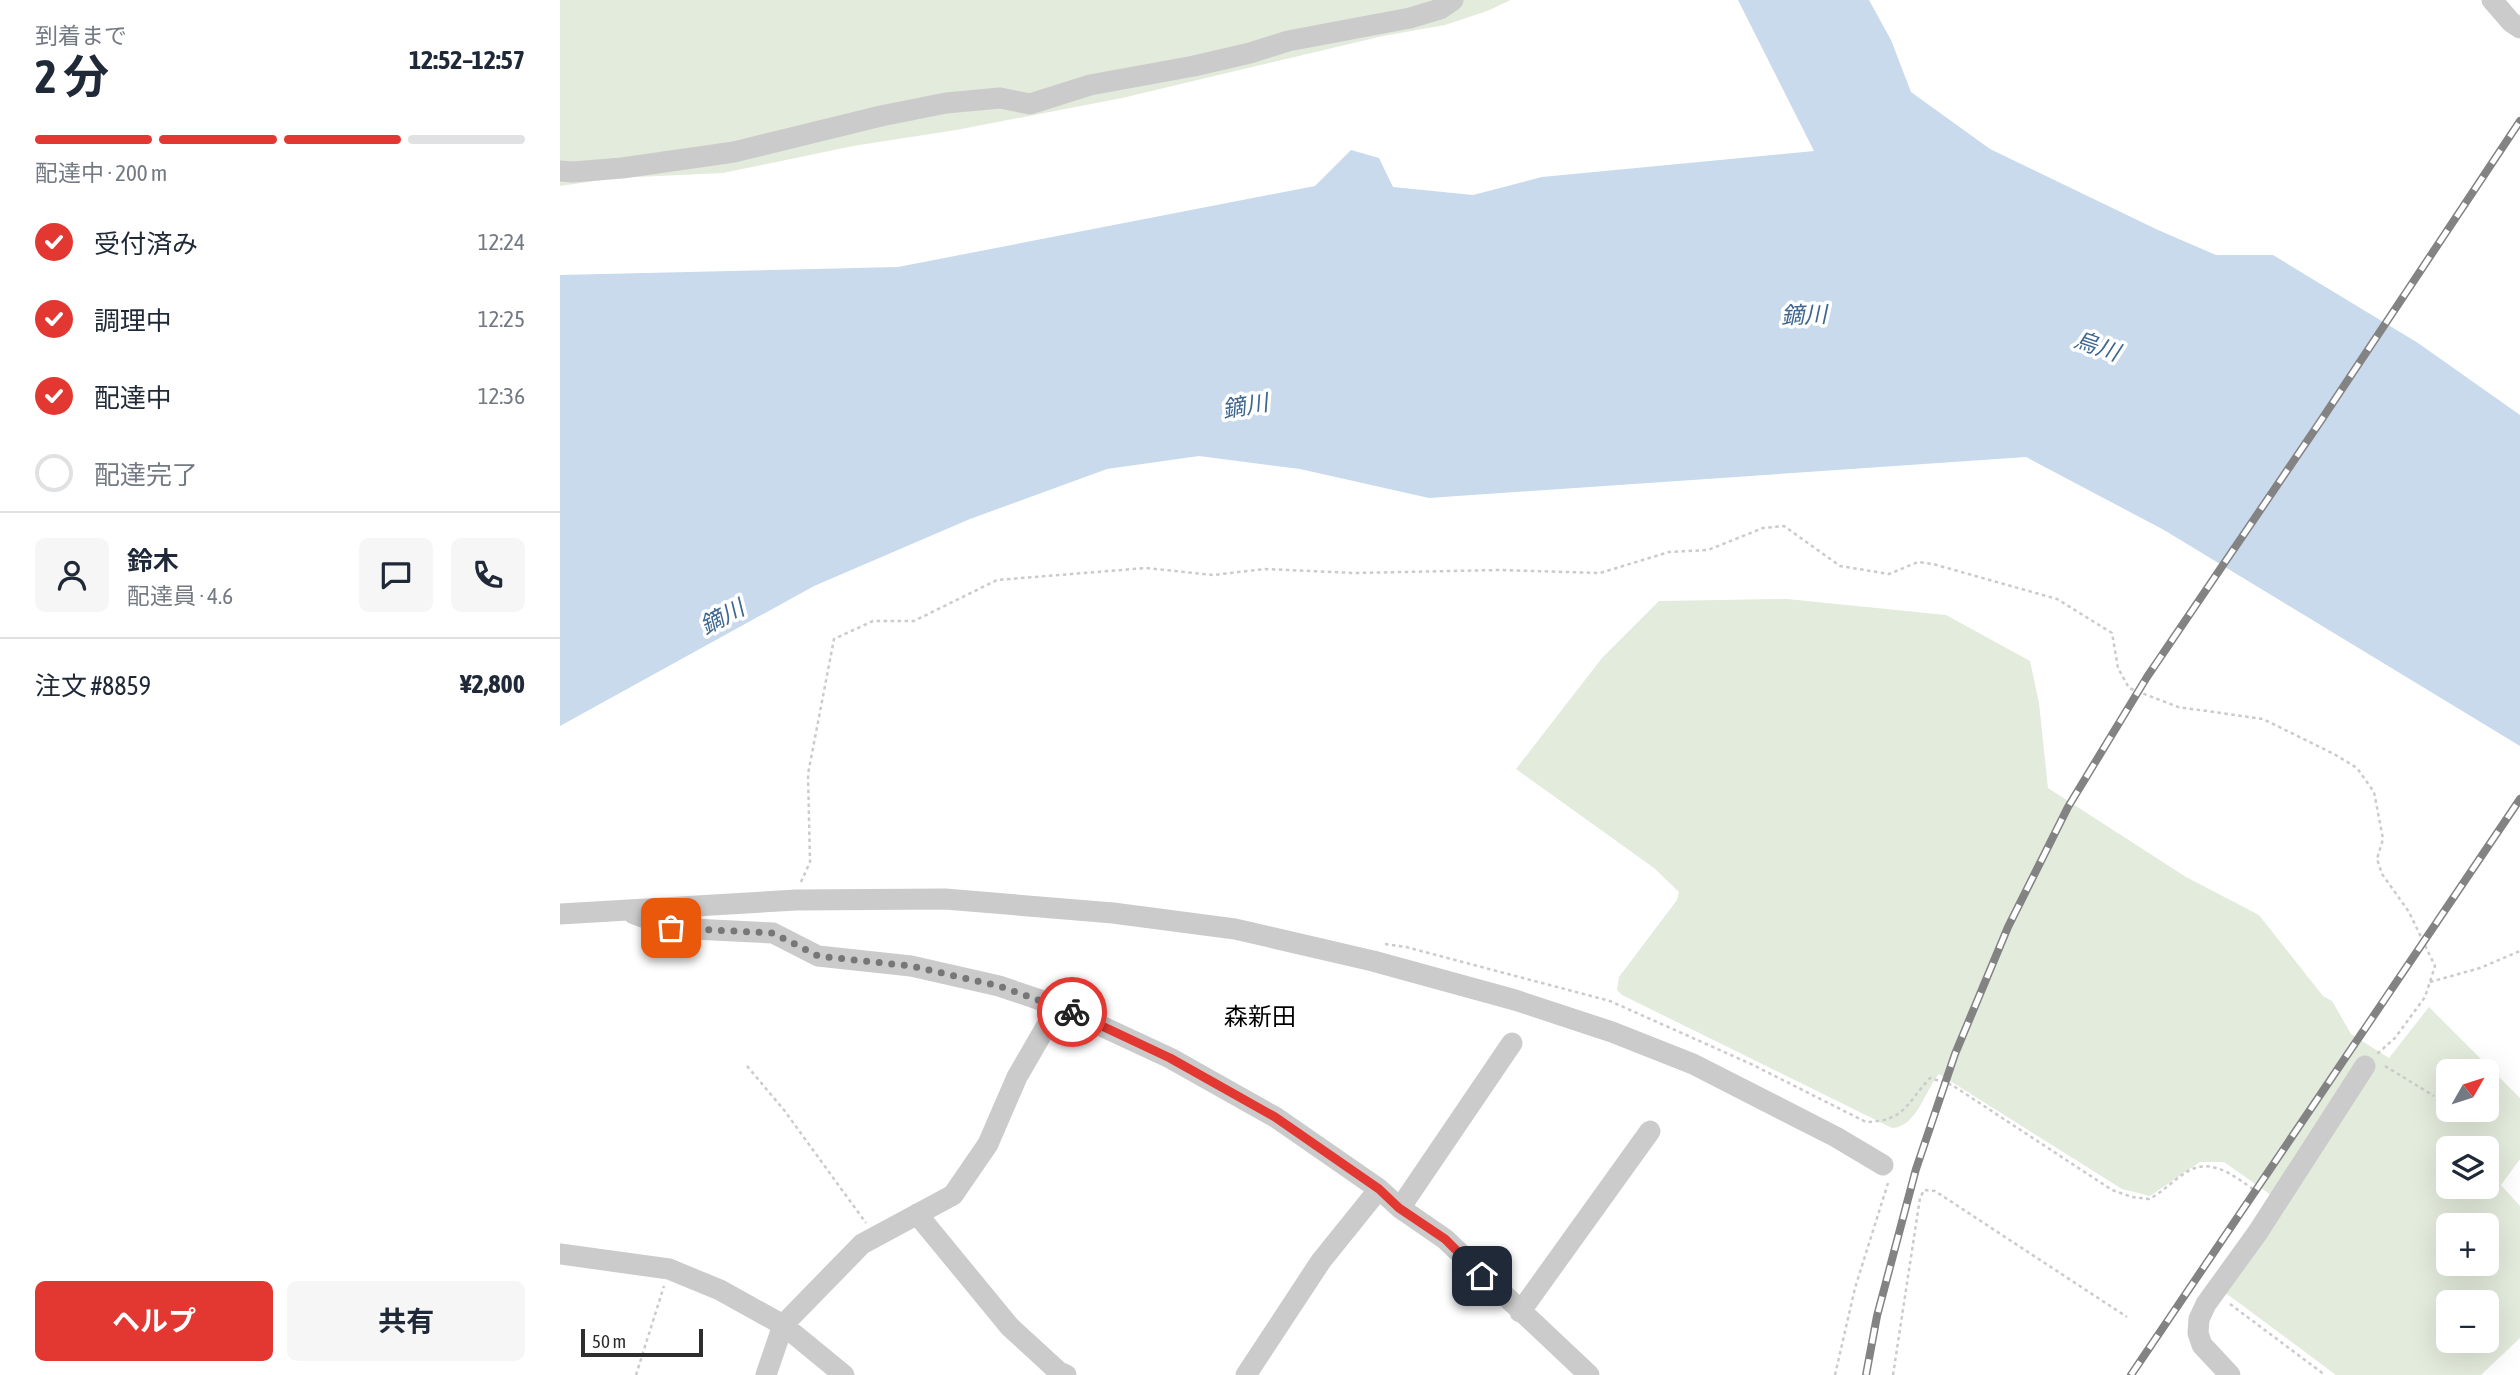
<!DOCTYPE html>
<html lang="ja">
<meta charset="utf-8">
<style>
:root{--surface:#fff;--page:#f6f6f7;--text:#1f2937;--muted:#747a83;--line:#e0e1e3;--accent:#e33732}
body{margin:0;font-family:"Asap Condensed","Noto Sans JP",sans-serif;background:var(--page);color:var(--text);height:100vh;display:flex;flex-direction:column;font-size:26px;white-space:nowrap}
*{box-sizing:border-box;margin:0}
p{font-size:23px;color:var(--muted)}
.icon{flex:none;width:38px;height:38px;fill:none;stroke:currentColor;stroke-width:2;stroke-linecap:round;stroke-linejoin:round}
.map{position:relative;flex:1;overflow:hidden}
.drawer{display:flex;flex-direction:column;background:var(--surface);width:560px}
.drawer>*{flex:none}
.needle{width:46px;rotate:51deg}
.buttons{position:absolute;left:1876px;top:1059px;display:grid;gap:14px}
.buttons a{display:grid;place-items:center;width:63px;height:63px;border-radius:10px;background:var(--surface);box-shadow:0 7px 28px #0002;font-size:35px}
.scale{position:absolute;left:21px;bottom:18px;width:122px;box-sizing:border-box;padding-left:7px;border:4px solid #2e2e2e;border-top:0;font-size:19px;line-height:24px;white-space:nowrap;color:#2e2e2e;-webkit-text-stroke:5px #fff;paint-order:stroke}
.pin{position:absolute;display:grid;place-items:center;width:60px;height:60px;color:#fff;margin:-30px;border-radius:14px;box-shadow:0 4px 10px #0006}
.courier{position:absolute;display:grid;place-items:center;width:70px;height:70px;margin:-35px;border:5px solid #e33732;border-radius:50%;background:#fff;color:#222;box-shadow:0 2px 9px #0007}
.overview em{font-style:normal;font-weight:700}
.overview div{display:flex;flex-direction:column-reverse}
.overview{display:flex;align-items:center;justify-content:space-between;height:119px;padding:0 35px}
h1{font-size:46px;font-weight:700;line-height:52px}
.bar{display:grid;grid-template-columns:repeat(4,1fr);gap:10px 7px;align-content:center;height:84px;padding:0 35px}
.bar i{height:9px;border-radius:5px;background:var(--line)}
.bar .on{background:var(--accent)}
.bar p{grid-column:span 4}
.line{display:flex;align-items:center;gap:18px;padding:0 35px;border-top:2px solid var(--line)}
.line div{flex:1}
.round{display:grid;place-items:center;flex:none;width:74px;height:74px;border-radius:10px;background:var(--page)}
ol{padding:0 35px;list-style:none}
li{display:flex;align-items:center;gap:21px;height:77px}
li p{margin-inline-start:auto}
li .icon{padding:7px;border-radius:50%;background:var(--accent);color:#fff;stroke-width:4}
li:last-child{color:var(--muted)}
li i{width:38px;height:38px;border:4px solid var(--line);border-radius:50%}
.primary-button{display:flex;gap:14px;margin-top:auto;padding:14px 35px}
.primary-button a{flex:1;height:80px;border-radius:10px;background:var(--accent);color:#fff;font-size:28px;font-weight:700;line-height:80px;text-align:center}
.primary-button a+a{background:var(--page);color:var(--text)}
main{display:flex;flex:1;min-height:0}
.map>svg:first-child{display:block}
.green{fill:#e3ebdc;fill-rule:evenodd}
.water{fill:#c8daeb}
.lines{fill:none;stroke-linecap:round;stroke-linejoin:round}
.path{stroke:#cbcbcb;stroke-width:2.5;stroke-dasharray:3.5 3.5;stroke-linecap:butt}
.minor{stroke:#cbcbcb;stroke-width:21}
.rail-casing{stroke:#838383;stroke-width:8}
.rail{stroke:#fff;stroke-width:5;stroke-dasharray:16;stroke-linecap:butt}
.done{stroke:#777;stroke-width:7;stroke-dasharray:0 12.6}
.route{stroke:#e33732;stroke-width:9}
.labels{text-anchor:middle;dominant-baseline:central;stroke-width:7;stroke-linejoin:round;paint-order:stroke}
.water-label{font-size:23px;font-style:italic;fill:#3d678f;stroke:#fff}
.quarter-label{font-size:24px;fill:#000;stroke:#fff}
</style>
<main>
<section class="drawer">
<div class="overview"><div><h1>2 分</h1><p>到着まで</p></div><em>12:52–12:57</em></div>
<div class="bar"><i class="on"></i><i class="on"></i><i class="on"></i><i></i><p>配達中 · 200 m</p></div>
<ol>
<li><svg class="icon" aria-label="check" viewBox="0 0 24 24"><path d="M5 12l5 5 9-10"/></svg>受付済み<p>12:24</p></li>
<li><svg class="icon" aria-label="check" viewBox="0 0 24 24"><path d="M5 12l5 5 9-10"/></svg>調理中<p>12:25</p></li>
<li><svg class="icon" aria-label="check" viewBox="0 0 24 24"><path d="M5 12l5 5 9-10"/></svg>配達中<p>12:36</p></li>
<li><i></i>配達完了</li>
</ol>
<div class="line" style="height:126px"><a class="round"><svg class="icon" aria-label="person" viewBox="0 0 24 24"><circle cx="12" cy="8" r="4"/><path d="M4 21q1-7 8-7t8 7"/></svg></a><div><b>鈴木</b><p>配達員 · 4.6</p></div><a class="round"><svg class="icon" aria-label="chat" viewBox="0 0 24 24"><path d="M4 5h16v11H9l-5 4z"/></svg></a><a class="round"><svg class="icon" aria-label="phone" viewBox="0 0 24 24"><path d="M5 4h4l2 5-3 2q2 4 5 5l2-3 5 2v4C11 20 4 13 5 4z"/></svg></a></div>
<div class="line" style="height:91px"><div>注文 #8859</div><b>¥2,800</b></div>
<div class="primary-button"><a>ヘルプ</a><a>共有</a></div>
</section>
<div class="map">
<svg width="1960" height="1375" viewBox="0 0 1960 1375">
<rect width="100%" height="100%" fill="#fff"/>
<path class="green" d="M0 0H951L927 11 885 25 823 36 562 98 396 130 293 146 163 173 55 178 0 186Z
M1227 599 1386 615 1470 661 1479 703 1488 788 1626 877 1699 915 1763 996 1772 1001 1791 1034 1829 1058 1869 1007 1960 1098V1159L1941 1185 1960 1206V1338L1921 1375H1776L1663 1291 1711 1195 1664 1162H1640L1590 1196 1562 1189 1379 1074C1365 1090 1357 1127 1332 1128L1062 995 1057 990 1059 977 1117 900 1119 892 1094 868 956 769 1042 658 1099 601ZM1888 1071H1927V1110H1888ZM1888 1148H1927V1186H1888ZM1888 1225H1927V1264H1888ZM1888 1302H1927V1340H1888Z"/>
<path class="water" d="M1178 0H1309L1331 40 1351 92 1430 149 1598 230 1656 255H1713L1858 343 1960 415V746L1604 530 1466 457 869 498 740 469 639 456 547 469 410 519 254 586 0 726V275L338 267 755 186 791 150 819 158 833 187 913 195 982 177 1254 151Z"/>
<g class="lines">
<path class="path" d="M241 882 250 862 248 774 274 639 313 621H354L437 580 586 568 653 575 705 569 795 573 939 570 1040 573 1109 552 1148 550 1203 528 1224 526 1280 566 1329 574 1358 562 1373 564 1497 599 1552 633 1558 668 1569 688 1618 707 1703 719 1774 754 1797 768 1814 792 1823 839 1817 859 1822 874 1849 912 1875 966 1865 997 1835 1038 1817 1054
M825 944 846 947 1050 1001 1191 1064 1306 1122C1345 1121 1346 1104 1370 1078L1392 1085 1552 1190 1572 1197 1589 1199C1604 1192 1620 1173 1635 1168 1658 1160 1682 1182 1700 1194
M1870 982 1920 968 1960 951
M187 1066 224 1110 306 1223
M1825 1066 1874 1096
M1670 1304 1765 1375
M76 1375 104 1286
M1275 1375 1295 1288 1328 1183
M1333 1375 1360 1198 1364 1190 1375 1191 1567 1317"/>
<path class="minor" d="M1932 0 1951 22 1960 28
M0 171 13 172 62 168 174 152 321 116 386 103 440 98 470 104 530 85 634 66 690 53 728 41 850 18 880 9 893 0
M0 914 236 900 385 899 553 913 675 929 813 961 955 1000 1052 1032 1133 1064 1276 1137 1323 1165
M74 914 112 928 213 933 258 956 351 966 439 986 498 1006 610 1058 715 1117 819 1189 840 1208 885 1239 1029 1375
M840 1208 952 1043
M357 1214 450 1327 499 1372 506 1375
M0 1254 109 1269 160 1290 223 1325 284 1375
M960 1312 1090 1131
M206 1375 223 1325 302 1244 393 1195 428 1144 457 1077 498 1006
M686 1375 761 1261 819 1189
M1670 1375 1642 1345 1638 1333 1639 1319 1646 1304 1698 1232 1805 1066"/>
<g class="rail-casing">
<path id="rail" d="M1306 1375 1317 1316 1356 1169 1395 1054 1448 927 1508 807 1587 677 1760 422 1960 121
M1571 1375 1960 799"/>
</g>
<use href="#rail" class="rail"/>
</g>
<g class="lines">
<path class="done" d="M111 928 213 933 258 956 351 966 439 986 512 1012"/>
<path class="route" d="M512 1012 610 1058 715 1117 819 1189 839 1208 885 1239 922 1276"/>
</g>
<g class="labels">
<g class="water-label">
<text transform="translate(1244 315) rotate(-2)">鏑川</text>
<text transform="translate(1537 346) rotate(19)">烏川</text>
<text transform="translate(685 406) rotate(-10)">鏑川</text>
<text transform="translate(162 617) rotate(-28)">鏑川</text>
</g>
<g class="quarter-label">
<text x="700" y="1016">森新田</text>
</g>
</g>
</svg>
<div class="buttons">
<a><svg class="needle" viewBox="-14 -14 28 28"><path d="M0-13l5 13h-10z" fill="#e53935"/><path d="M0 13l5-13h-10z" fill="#747a83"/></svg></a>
<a><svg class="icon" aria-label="layers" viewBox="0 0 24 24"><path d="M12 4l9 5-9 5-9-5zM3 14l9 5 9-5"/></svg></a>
<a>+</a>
<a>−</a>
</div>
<div class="scale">50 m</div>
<div class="pin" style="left:111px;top:928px;background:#ea580c"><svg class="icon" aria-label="bag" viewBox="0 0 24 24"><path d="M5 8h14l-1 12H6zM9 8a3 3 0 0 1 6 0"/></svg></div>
<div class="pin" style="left:922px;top:1276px;background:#1f2937"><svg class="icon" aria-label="home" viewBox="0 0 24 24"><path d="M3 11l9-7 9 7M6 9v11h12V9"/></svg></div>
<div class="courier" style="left:512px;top:1012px"><svg class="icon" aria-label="bike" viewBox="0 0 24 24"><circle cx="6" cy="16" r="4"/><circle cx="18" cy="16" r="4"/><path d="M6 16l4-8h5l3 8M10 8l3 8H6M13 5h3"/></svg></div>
</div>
</main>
